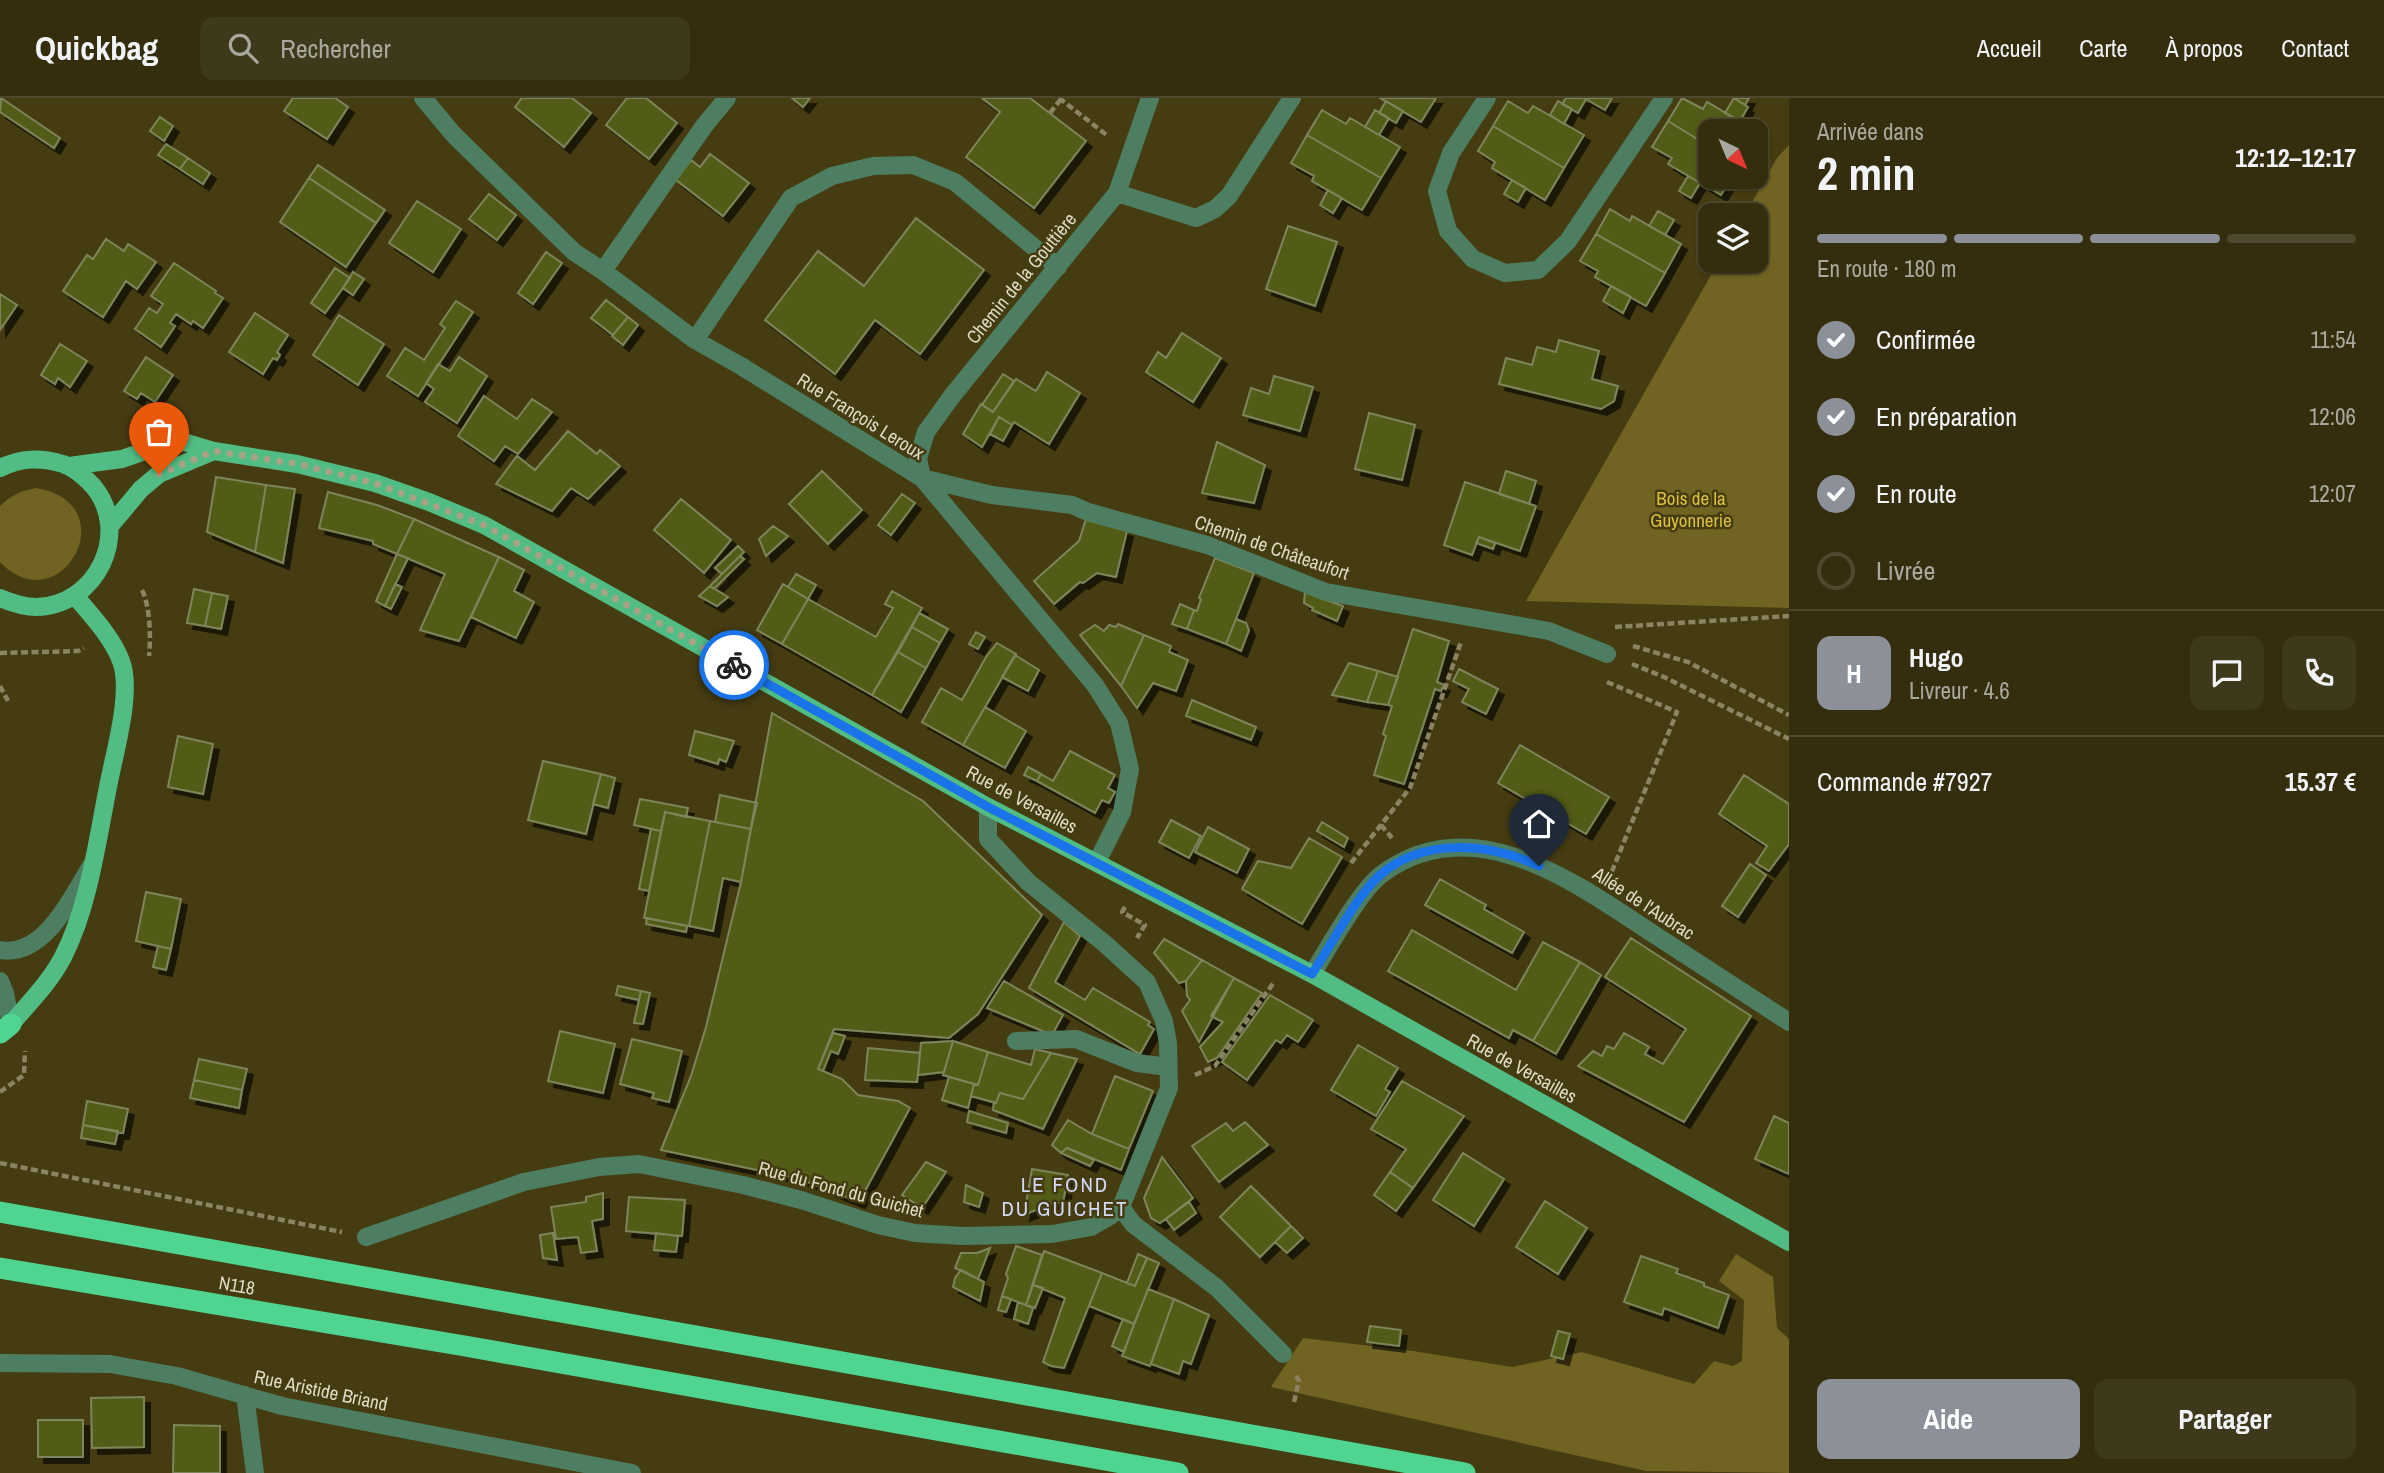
<!DOCTYPE html>
<html lang="fr">
<meta charset="utf-8">
<style>
:root{--surface:#342d0e;--page:#3f391c;--text:#f1f3f6;--muted:#a9a89e;--line:#4e492e;--accent:#8c9099}
body{margin:0;font-family:"Archivo Narrow",sans-serif;background:var(--page);color:var(--text);height:100vh;display:flex;flex-direction:column;font-size:26px;white-space:nowrap}
*{box-sizing:border-box;margin:0}
p{font-size:23px;color:var(--muted)}
.icon{flex:none;width:38px;height:38px;fill:none;stroke:currentColor;stroke-width:2;stroke-linecap:round;stroke-linejoin:round}
.map{position:relative;flex:1;overflow:hidden}
.side{display:flex;flex-direction:column;background:var(--surface);width:595px}
.side>*{flex:none}
.needle{width:46px;rotate:137deg}
.tools{position:absolute;left:1698px;top:21px;display:grid;gap:14px}
.tools a{display:grid;place-items:center;width:70px;height:70px;border-radius:14px;background:var(--surface);box-shadow:0 2px 5px #0004,0 0 0 2px var(--line);font-size:35px}
.pin{position:absolute;display:grid;place-items:center;width:60px;height:60px;color:#fff;margin:-72px -30px;border-radius:50% 50% 50% 0;rotate:-45deg;box-shadow:0 0 7px #0007}
.pin .icon{rotate:45deg}
.courier{position:absolute;display:grid;place-items:center;width:70px;height:70px;margin:-35px;border:5px solid #1a73e8;border-radius:50%;background:#fff;color:#222;box-shadow:0 2px 9px #0007}
.summary em{font-style:normal;font-weight:700}
.summary div{display:flex;flex-direction:column-reverse}
.summary{display:flex;align-items:center;justify-content:space-between;height:119px;padding:0 28px}
h1{font-size:46px;font-weight:700;line-height:52px}
.bar{display:grid;grid-template-columns:repeat(4,1fr);gap:10px 7px;align-content:center;height:84px;padding:0 28px}
.bar i{height:9px;border-radius:5px;background:var(--line)}
.bar .on{background:var(--accent)}
.bar p{grid-column:span 4}
.line{display:flex;align-items:center;gap:18px;padding:0 28px;border-top:2px solid var(--line)}
.line div{flex:1}
.round{display:grid;place-items:center;flex:none;width:74px;height:74px;border-radius:14px;background:var(--page)}
ol{padding:0 28px;list-style:none}
li{display:flex;align-items:center;gap:21px;height:77px}
li p{margin-inline-start:auto}
li .icon{padding:7px;border-radius:50%;background:var(--accent);color:#fff;stroke-width:4}
li:last-child{color:var(--muted)}
li i{width:38px;height:38px;border:4px solid var(--line);border-radius:50%}
.cta{display:flex;gap:14px;margin-top:auto;padding:14px 28px}
.cta a{flex:1;height:80px;border-radius:14px;background:var(--accent);color:#fff;font-size:28px;font-weight:700;line-height:80px;text-align:center}
.cta a+a{background:var(--page);color:var(--text)}
header{display:flex;align-items:center;gap:42px;box-sizing:border-box;height:98px;padding:0 35px;background:var(--surface);border-bottom:2px solid var(--line)}
header strong{font-size:33px}
nav{display:flex;gap:38px;margin-inline-start:auto;font-size:24px}
.search{width:490px;height:63px;background:var(--page);display:flex;align-items:center;gap:18px;box-sizing:border-box;padding:0 24px;border-radius:14px;color:var(--muted);font-size:26px}
main{display:flex;flex:1;min-height:0}
.map>svg:first-child{display:block}
.green{fill:#716322}
.building{fill:#525c17;stroke:#7d855b;stroke-width:2;filter:url(#shadow)}
.lines{fill:none;stroke-linecap:round;stroke-linejoin:round}
.path{stroke:#8b8463;stroke-width:4.5;stroke-dasharray:7 3.5;stroke-linecap:butt}
.minor{stroke:#4d7e61;stroke-width:18}
.major{stroke:#51bd84;stroke-width:18}
.highway{stroke:#4fd591;stroke-width:21}
.done{stroke:#a8a385;stroke-width:7;stroke-dasharray:0 12.6}
.route{stroke:#1a73e8;stroke-width:9}
.labels{text-anchor:middle;dominant-baseline:central;stroke-width:5;stroke-linejoin:round;paint-order:stroke}
.street-label{font-size:19px;fill:#dedac3;stroke:#453c12}
.park-label{font-size:19px;fill:#dbc13e;stroke:#453c12}
.neighbourhood-label{font-size:21px;letter-spacing:2px;fill:#d3d8f5;stroke:#453c12}
</style>
<header>
<strong>Quickbag</strong>
<div class="search"><svg class="icon" aria-label="search" viewBox="0 0 24 24"><circle cx="10" cy="10" r="6"/><path d="M15 15l6 6"/></svg>Rechercher</div>
<nav><a>Accueil</a><a>Carte</a><a>À propos</a><a>Contact</a></nav>
</header>
<main>
<div class="map">
<svg width="1789" height="1375" viewBox="0 0 1789 1375">
<defs>
<filter id="shadow"><feDropShadow dx="6" dy="6" stdDeviation="0" flood-color="#0009"/></filter>
</defs>
<rect width="100%" height="100%" fill="#453c12"/>
<path class="green" d="M1789 47V510L1526 503 1719 163H1755V117H1745L1777 60Z
M36 390C128 405 61 527 0 464V408C11 397 21 393 36 390Z
M1736 1156 1773 1179 1777 1230 1789 1241V1375L1646 1373 1271 1289 1303 1240 1413 1253 1512 1269 1582 1254 1694 1286 1714 1263 1733 1268 1742 1263 1744 1202 1719 1183Z"/>
<path class="building" d="M1 0 60 40 54 50 0 14Z
M293 0H335L348 9 327 41 284 13Z
M522 0H572L591 15 564 49 515 9Z
M627 0H646L677 25 649 61 606 27Z
M792 0H810L803 9Z
M982 0H1030L1086 43 1034 110 966 59 1000 14Z
M1380 0H1436L1421 24Z
M1566 0H1584L1586 1 1578 15 1562 6Z
M1584 0H1612L1605 12Z
M1682 0 1703 11 1707 4 1758 34 1755 39V33H1710V49L1668 23Z
M1734 0 1748 9 1740 23 1725 15Z
M1734 0H1749L1745 7Z
M1386 3 1403 13 1396 25 1379 15Z
M1508 3 1528 15 1533 8 1584 37 1564 70 1493 28Z
M1558 3 1572 11 1564 26 1550 17Z
M1322 12 1346 26 1350 20 1400 49 1381 80 1307 37Z
M1375 12 1389 20 1379 37 1365 29Z
M160 19 173 28 164 43 150 33Z
M1668 23 1710 49V79H1732L1721 97 1668 66 1672 60 1652 49Z
M1493 28 1564 70 1545 102 1492 70 1495 64 1478 53Z
M1307 37 1381 80 1362 112 1312 83 1314 78 1291 65Z
M166 46 188 60 180 71 158 57Z
M710 56 749 85 723 118 676 82 691 62 700 69Z
M188 60 210 75 203 86 180 71Z
M318 67 385 112 376 125 309 80Z
M1688 78 1700 85 1691 100 1679 93Z
M309 80 376 125 346 169 280 124Z
M1512 82 1526 90 1518 104 1504 96Z
M1328 92 1342 100 1333 115 1320 107Z
M489 96 516 117 497 142 469 121Z
M417 103 461 131 433 174 389 145Z
M1610 111 1630 123 1632 118 1681 146 1665 175 1596 136Z
M1658 113 1674 122 1665 137 1649 128Z
M916 120 984 172 920 256 875 222 835 276 765 222 818 153 864 188Z
M1288 128 1337 144 1315 208 1266 191Z
M1596 136 1665 175 1646 208 1595 179 1598 173 1580 163Z
M106 141 124 153 128 146 156 164 137 191 126 183 103 219 63 193 87 157 93 161Z
M546 154 562 165 533 206 518 195Z
M174 165 216 193 215 195 223 200 203 230 193 223 191 226 176 216 170 225 175 228 161 249 135 231 149 210 157 215 163 206 151 198Z
M335 170 350 180 325 215 311 205Z
M353 174 364 181 353 197 343 190Z
M1611 188 1631 199 1623 215 1603 203Z
M0 196 17 207 0 232Z
M606 202 628 219 613 237 591 220Z
M456 203 473 214 418 298 387 278 405 250 424 262 445 230 440 226Z
M255 215 288 237 277 254 280 257 277 262 273 260 263 276 229 254Z
M339 217 384 246 358 287 313 257Z
M628 219 638 227 623 247 612 238Z
M1182 235 1221 260 1193 304 1146 274 1158 254 1166 260Z
M1559 242 1599 253 1592 281 1618 288 1614 303 1601 311 1499 286 1506 260 1532 267 1537 249 1556 254Z
M60 246 87 263 70 289 58 280 55 286 41 277Z
M146 259 173 277 155 304 141 295 137 301 124 293Z
M459 259 487 278 457 325 425 304 434 291 426 285 438 266 450 273Z
M1047 274 1080 295 1049 346 1014 324 1012 327 999 319 982 349 963 336 981 306 993 314 1016 281 1036 293Z
M1003 276 1014 283 993 314 982 307Z
M1274 278 1313 289 1300 333 1243 317 1251 290 1269 296Z
M484 298 517 321 532 301 552 314 518 356 505 348 494 363 458 338Z
M1369 315 1415 327 1402 382 1355 371Z
M999 319 1012 327 1003 343 990 336Z
M568 333 597 356 600 352 620 368 588 401 571 390 552 413 496 386 517 358 535 372Z
M1217 344 1265 367 1254 405 1202 395Z
M822 373 862 412 828 446 789 406Z
M1506 373 1536 383 1529 406 1499 396Z
M216 379 266 387 255 454 207 434Z
M1465 384 1536 408 1520 453 1479 439 1472 457 1444 447Z
M266 387 295 391 283 465 255 454Z
M328 394 377 407 414 421 397 456 373 446V443L319 430Z
M902 396 915 405 891 437 878 427Z
M681 401 731 442 704 475 654 432Z
M414 421 499 459 459 543 420 532 445 476 397 456Z
M1086 421 1127 433 1116 479 1097 475 1083 485 1080 484 1054 506 1034 483 1079 443Z
M773 428 788 438 766 458 759 441Z
M1479 439 1495 445 1493 451 1476 445Z
M738 448 744 454 722 476 715 470Z
M397 456 408 460 385 508 376 503Z
M740 458 744 461 714 491 710 488Z
M499 459 524 472 514 493 534 504 516 540 471 519Z
M1215 460 1254 475 1226 546 1187 531 1194 512 1197 513 1201 501 1199 500Z
M796 476 816 487 808 501 788 489Z
M395 486 402 489 391 511 385 508Z
M783 486 808 501 782 546 757 532Z
M710 488 728 499 717 508 699 498Z
M194 491 212 495 205 528 187 525Z
M892 493 922 510 872 597 782 546 808 501 876 539 893 510 885 506Z
M1305 494 1343 508 1337 523 1312 512 1313 510 1304 505Z
M212 495 228 498 221 531 205 528Z
M1180 506 1194 512 1187 531 1172 526Z
M919 515 948 531 940 545 912 529Z
M1236 521 1246 525 1249 532 1241 553 1226 546Z
M1118 526 1144 537 1121 588 1080 537 1095 527 1104 533 1109 527 1116 529Z
M912 529 940 545 926 570 898 554Z
M1413 531 1449 543 1437 584 1444 587 1441 593 1435 591 1404 686 1374 677 1386 638 1383 636 1392 608 1388 607Z
M976 534 985 539 978 551 969 546Z
M1144 537 1171 548 1169 554 1188 562 1176 593 1153 585 1137 610 1121 588Z
M997 545 1016 556 963 647 922 624 941 590 962 602 986 559Z
M898 554 926 570 901 614 872 597Z
M1015 557 1039 572 1028 593 1002 579Z
M1349 565 1378 573 1367 604 1332 597Z
M1459 571 1498 591 1486 616 1462 604 1469 591 1453 583Z
M1378 573 1398 579 1388 607 1367 604Z
M1192 602 1256 629 1251 642 1186 618Z
M985 609 1026 633 1005 670 963 647Z
M772 615 923 703 1042 817 978 916 949 940 834 931 818 971 842 981 858 997 898 1003 910 1010 859 1104 800 1081 661 1052 691 978 706 929 741 784Z
M695 633 734 643 726 664 719 661 718 666 689 657Z
M178 638 213 646 203 696 168 689Z
M1520 647 1609 699 1586 736 1498 685Z
M1070 653 1115 677 1108 690 1115 694 1109 705 1102 702 1095 715 1037 683 1041 676 1053 683Z
M543 663 601 676 586 736 528 722Z
M1028 669 1041 676 1037 683 1024 677Z
M601 676 615 680 608 710 593 706Z
M1744 677 1789 706V746L1769 773 1756 765 1767 748 1719 716Z
M720 697 757 705 751 731 715 724Z
M640 701 688 710 686 719 665 714 661 733 634 727Z
M665 714 710 723 689 828 644 820Z
M1171 722 1201 738 1189 760 1159 744Z
M710 723 751 731 741 784 723 780 713 833 689 828Z
M1322 724 1348 740 1344 749 1317 733Z
M1208 729 1249 751 1237 775 1195 754Z
M651 731 661 733 649 793 639 791Z
M1309 740 1342 759 1302 826 1242 791 1258 763 1291 770Z
M1750 766 1766 777 1738 819 1722 808Z
M1440 781 1486 807 1484 811 1524 834 1512 855 1425 807Z
M146 794 181 801 171 851 136 843Z
M647 820 687 828 686 834 646 826Z
M1064 824 1080 838 1055 884 1085 902 1093 890 1150 924 1148 927 1154 931 1140 956 1029 890Z
M1412 832 1516 892 1543 844 1580 864 1533 943 1513 932 1509 940 1388 873Z
M1631 840 1751 918 1684 1024 1578 968 1593 953 1602 958 1607 948 1614 951 1624 935 1649 949 1645 956 1663 966 1686 931 1605 879Z
M1164 841 1202 862 1186 883 1179 885 1154 855Z
M158 848 171 851 166 872 153 869Z
M1202 862 1234 880 1199 944 1182 913 1190 902 1187 898 1186 883Z
M1580 864 1601 877 1556 956 1533 943Z
M1234 880 1262 895 1217 960 1208 964 1200 949 1223 924 1211 918Z
M1004 883 1063 917 1052 937 987 910Z
M618 888 641 893 639 902 616 897Z
M641 893 650 895 643 926 634 925Z
M1270 897 1313 922 1298 944 1287 937 1281 945 1276 942 1247 982 1222 964Z
M560 933 615 946 603 995 548 983Z
M833 935 845 938 838 956 831 953 823 973 818 971Z
M632 941 682 953 669 1004 652 1000 654 995 620 986Z
M953 943 988 954 978 987 943 977Z
M953 943 944 974 918 977 921 945Z
M1358 947 1398 970 1385 991 1390 994 1376 1018 1331 992Z
M868 950 920 955 917 984 865 982Z
M1035 951 1051 955 1023 1001 1000 995 996 1005 971 998 974 986 978 987 988 954 1031 967Z
M1051 955 1077 961 1043 1031 993 1012 994 1004 996 1005 1000 995 1023 1001Z
M199 961 247 971 242 992 194 982Z
M1115 978 1153 993 1129 1051 1092 1036Z
M949 979 974 986 968 1010 942 1002Z
M194 982 242 992 239 1010 190 1000Z
M1402 983 1464 1018 1413 1090 1390 1074 1406 1051 1371 1031Z
M87 1003 128 1011 123 1035 83 1027Z
M969 1013 1008 1025 1006 1035 967 1024Z
M1774 1018 1789 1025V1076L1755 1061Z
M1068 1022 1092 1036 1129 1051 1121 1072 1067 1050 1061 1055 1052 1047Z
M1245 1024 1268 1047 1219 1084 1192 1048 1226 1025 1233 1033Z
M83 1027 118 1033 115 1046 81 1040Z
M1067 1050 1094 1062 1090 1068 1061 1055Z
M1463 1055 1504 1081 1474 1128 1433 1102Z
M1162 1059 1193 1100 1160 1125 1151 1120 1144 1100Z
M926 1064 946 1074 922 1110 902 1097Z
M1032 1071 1068 1077 1063 1105H1053L1024 1117Z
M1390 1074 1413 1090 1396 1113 1374 1097Z
M966 1087 983 1095 979 1109 964 1104Z
M1251 1088 1291 1128 1260 1159 1220 1119Z
M603 1095V1121L592 1123 597 1153 581 1155 578 1139 556 1141 551 1109 586 1104V1099Z
M629 1099 685 1102 682 1138 626 1133Z
M1545 1103 1587 1130 1558 1176 1516 1149Z
M1189 1104 1196 1115 1174 1132 1166 1121Z
M1291 1128 1303 1140 1287 1155 1275 1144Z
M553 1135 557 1162 543 1160 540 1137Z
M656 1135 678 1138 676 1154 654 1152Z
M1016 1148 1042 1157 1026 1207 1002 1198 1008 1180 1006 1176Z
M990 1150 978 1181 955 1170 961 1155H977Z
M1044 1153 1102 1175 1064 1270 1051 1268 1043 1264 1065 1200 1033 1187Z
M1138 1156 1147 1160 1135 1188 1127 1185Z
M1641 1158 1678 1171 1676 1175 1704 1185V1188L1729 1197 1718 1230 1664 1210 1662 1217 1624 1204Z
M1147 1160 1159 1165 1134 1226 1089 1208 1102 1175 1135 1188Z
M961 1172 984 1184 980 1203 953 1189 955 1180Z
M1033 1187 1043 1190 1035 1210 1026 1207Z
M1148 1191 1174 1201 1150 1268 1122 1258Z
M1002 1198 1011 1201 1006 1214 998 1212Z
M1174 1201 1209 1217 1191 1266 1183 1263 1179 1276 1151 1266Z
M1018 1204 1033 1210 1028 1226 1014 1221Z
M1123 1221 1134 1226 1124 1254 1112 1248Z
M1370 1228 1401 1232 1399 1248 1367 1244Z
M1558 1233 1570 1236 1563 1261 1551 1258Z
M144 1299V1349L92 1350 91 1300Z
M38 1322H83V1359H38Z
M174 1327 220 1328V1375H173Z"/>
<g class="lines">
<path class="path" d="M1059 0 1108 38
M1050 15 1061 1
M142 492C150 508 151 539 149 558
M1615 529 1789 518
M1633 548 1688 564 1789 617
M0 555 78 553 84 550
M1632 566 1664 579 1789 641
M1607 584 1677 614 1610 778
M0 588 8 603
M1381 727 1392 740
M1351 765 1410 690 1461 544
M1125 809 1122 814 1145 827 1137 840
M1195 977 1215 968 1274 884
M0 994 24 977 25 953
M0 1065 342 1134
M1294 1304 1299 1283 1296 1278"/>
<path class="minor" d="M423 0 454 37 574 154 603 173 695 242 741 268 922 380 1095 587 1119 625 1130 671 1122 714 1097 764
M1487 0 1451 55 1437 93 1448 133 1473 161 1505 175 1538 172 1568 143 1664 0
M1117 95 1196 120 1215 111 1229 98 1292 0
M603 173 704 28 727 0
M695 242 791 100 832 78 873 68 913 67 955 84 1058 169
M922 380 992 397 1072 407 1088 414 1207 447 1326 494 1549 533 1607 556
M922 380 918 360 926 334 952 298 1117 95 1150 0
M0 852C44 860 72 799 91 768
M1312 876C1328 851 1360 792 1382 776 1474 708 1577 786 1655 837 1700 866 1744 895 1789 924
M0 883 5 895 11 926
M1016 943 1076 941 1137 965 1168 969
M1121 1109 1133 1126 1217 1190 1283 1256
M366 1139 524 1084 599 1069 639 1066 743 1087 801 1102 878 1127 915 1135 963 1138 1052 1136 1091 1129 1110 1118 1121 1109 1169 990 1168 945 1164 923 1147 884 1104 845 1028 784 988 741V709
M0 1265 110 1266 177 1278 282 1308 632 1375
M245 1297 255 1375"/>
<path class="major" d="M69 368 122 361 165 346 184 344 214 353 297 366 375 385 429 404 484 427 988 709 1312 876 1789 1144
M0 370C21 360 40 359 63 366 75 370 84 378 93 388 132 434 97 508 36 509 23 509 12 505 0 500
M110 428 141 391 159 376 214 353
M11 926C29 905 50 884 63 859 89 808 97 744 108 689 114 656 133 594 121 563 112 539 91 517 75 498"/>
<path class="highway" d="M0 935 11 926
M0 1114 1465 1375
M0 1170 465 1248 1178 1375"/>
</g>
<g class="lines">
<path class="done" d="M159 376 214 353 298 366 374 385 484 427 734 567"/>
<path class="route" d="M734 567 988 709 1312 876C1330 849 1357 797 1380 777 1424 739 1490 745 1539 768"/>
</g>
<g class="labels">
<g class="street-label">
<text transform="translate(1021 180) rotate(-51)">Chemin de la Gouttière</text>
<text transform="translate(861 318) rotate(32)">Rue François Leroux</text>
<text transform="translate(1272 449) rotate(19)">Chemin de Châteaufort</text>
<text transform="translate(1022 701) rotate(28)">Rue de Versailles</text>
<text transform="translate(1644 805) rotate(33)">Allée de l'Aubrac</text>
<text transform="translate(1522 970) rotate(29)">Rue de Versailles</text>
<text transform="translate(841 1091) rotate(15)">Rue du Fond du Guichet</text>
<text transform="translate(237 1187) rotate(10)">N118</text>
<text transform="translate(321 1292) rotate(12)">Rue Aristide Briand</text>
</g>
<g class="park-label">
<text x="1691" y="400">Bois de la<tspan x="1691" dy="22">Guyonnerie</tspan></text>
</g>
<g class="neighbourhood-label">
<text x="1065" y="1086">LE FOND<tspan x="1065" dy="24">DU GUICHET</tspan></text>
</g>
</g>
</svg>
<div class="tools">
<a><svg class="needle" viewBox="-14 -14 28 28"><path d="M0-13l5 13h-10z" fill="#e53935"/><path d="M0 13l5-13h-10z" fill="#a9a89e"/></svg></a>
<a><svg class="icon" aria-label="layers" viewBox="0 0 24 24"><path d="M12 4l9 5-9 5-9-5zM3 14l9 5 9-5"/></svg></a>
</div>
<div class="pin" style="left:159px;top:376px;background:#ea580c"><svg class="icon" aria-label="bag" viewBox="0 0 24 24"><path d="M5 8h14l-1 12H6zM9 8a3 3 0 0 1 6 0"/></svg></div>
<div class="pin" style="left:1539px;top:768px;background:#1f2937"><svg class="icon" aria-label="home" viewBox="0 0 24 24"><path d="M3 11l9-7 9 7M6 9v11h12V9"/></svg></div>
<div class="courier" style="left:734px;top:567px"><svg class="icon" aria-label="bike" viewBox="0 0 24 24"><circle cx="6" cy="16" r="4"/><circle cx="18" cy="16" r="4"/><path d="M6 16l4-8h5l3 8M10 8l3 8H6M13 5h3"/></svg></div>
</div>
<section class="side">
<div class="summary"><div><h1>2 min</h1><p>Arrivée dans</p></div><em>12:12–12:17</em></div>
<div class="bar"><i class="on"></i><i class="on"></i><i class="on"></i><i></i><p>En route · 180 m</p></div>
<ol>
<li><svg class="icon" aria-label="check" viewBox="0 0 24 24"><path d="M5 12l5 5 9-10"/></svg>Confirmée<p>11:54</p></li>
<li><svg class="icon" aria-label="check" viewBox="0 0 24 24"><path d="M5 12l5 5 9-10"/></svg>En préparation<p>12:06</p></li>
<li><svg class="icon" aria-label="check" viewBox="0 0 24 24"><path d="M5 12l5 5 9-10"/></svg>En route<p>12:07</p></li>
<li><i></i>Livrée</li>
</ol>
<div class="line" style="height:126px"><b class="round" style="background:var(--accent);color:#fff">H</b><div><b>Hugo</b><p>Livreur · 4.6</p></div><a class="round"><svg class="icon" aria-label="chat" viewBox="0 0 24 24"><path d="M4 5h16v11H9l-5 4z"/></svg></a><a class="round"><svg class="icon" aria-label="phone" viewBox="0 0 24 24"><path d="M5 4h4l2 5-3 2q2 4 5 5l2-3 5 2v4C11 20 4 13 5 4z"/></svg></a></div>
<div class="line" style="height:91px"><div>Commande #7927</div><b>15.37 €</b></div>
<div class="cta"><a>Aide</a><a>Partager</a></div>
</section>
</main>
